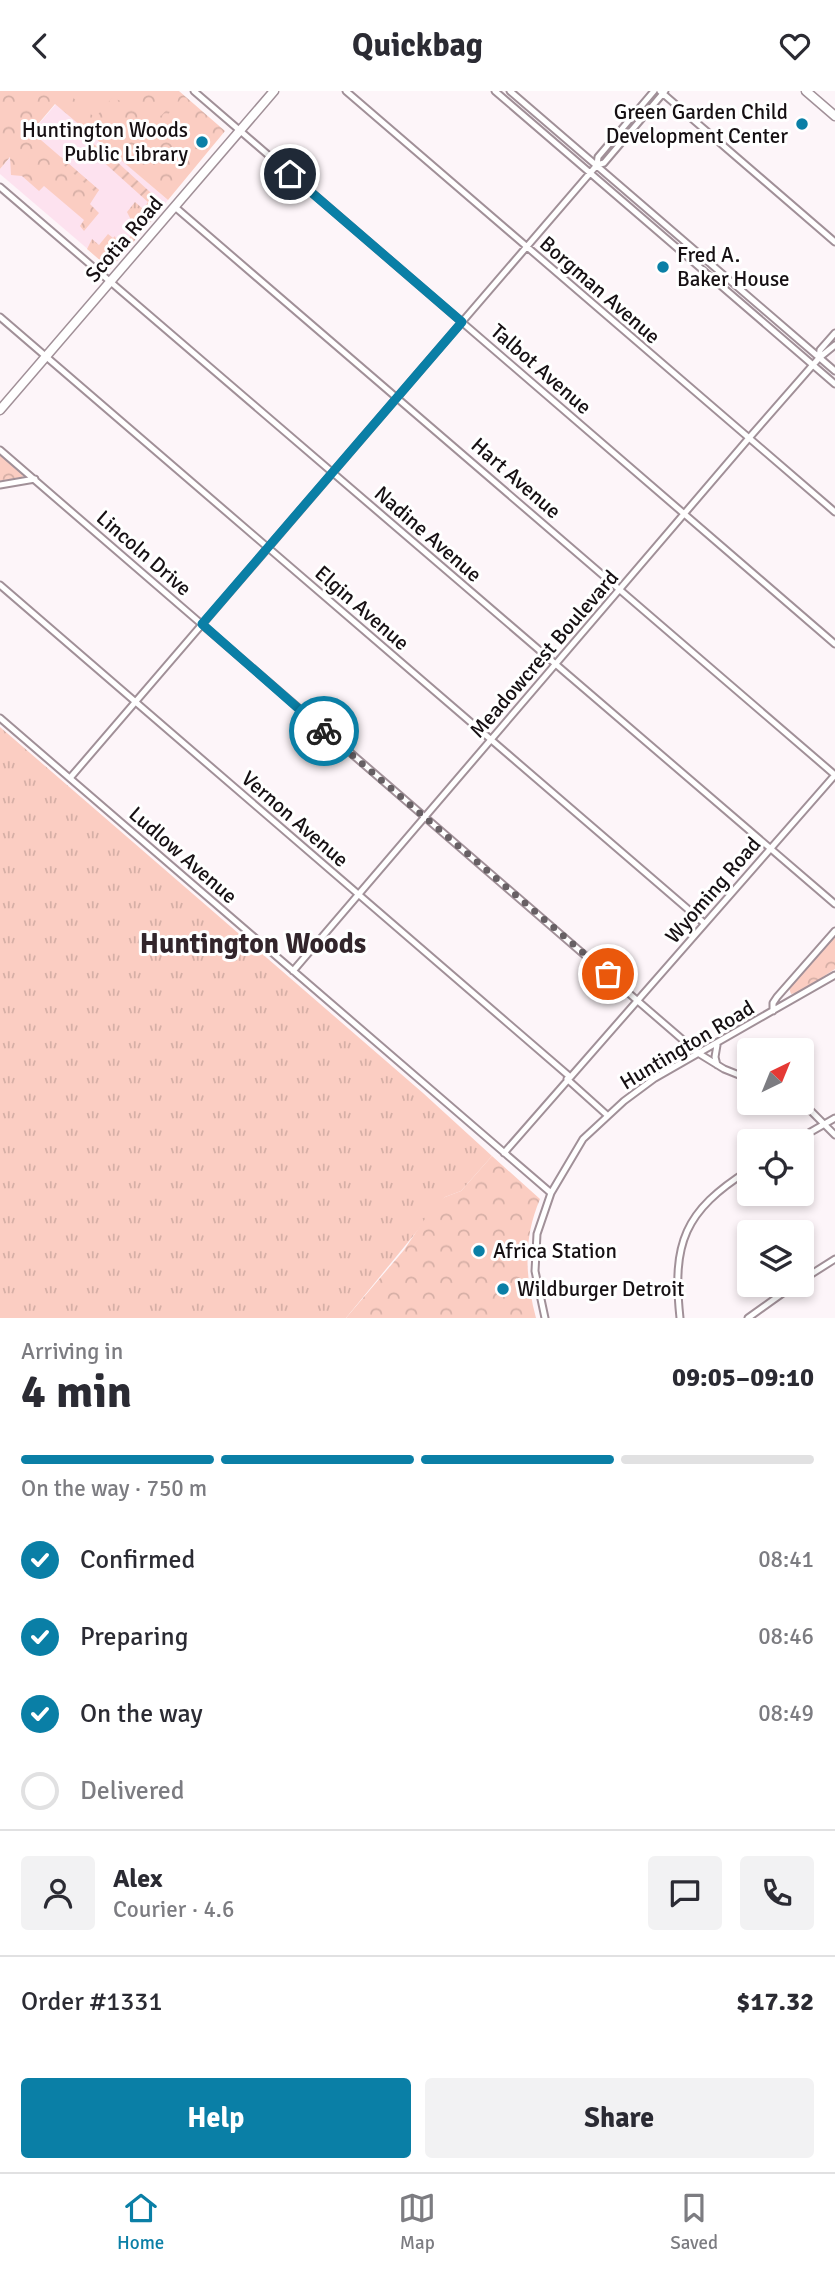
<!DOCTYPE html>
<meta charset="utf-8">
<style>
:root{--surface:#fff;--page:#f2f2f3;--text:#2b2b33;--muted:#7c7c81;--line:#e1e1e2;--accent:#0a7fa6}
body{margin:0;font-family:Signika,sans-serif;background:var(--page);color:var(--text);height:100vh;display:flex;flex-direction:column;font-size:26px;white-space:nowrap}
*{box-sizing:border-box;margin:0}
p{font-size:23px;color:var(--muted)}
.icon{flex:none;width:38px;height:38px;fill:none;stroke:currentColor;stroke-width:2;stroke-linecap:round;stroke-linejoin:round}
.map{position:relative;height:1227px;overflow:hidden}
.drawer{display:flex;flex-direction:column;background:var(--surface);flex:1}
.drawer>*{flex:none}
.needle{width:46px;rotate:43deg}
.buttons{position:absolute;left:737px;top:947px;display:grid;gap:14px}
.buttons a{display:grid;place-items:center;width:77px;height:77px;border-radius:7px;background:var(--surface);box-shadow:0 4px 10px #0003;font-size:35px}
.pin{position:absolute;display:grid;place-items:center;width:60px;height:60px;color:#fff;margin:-30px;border:4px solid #fff;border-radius:50%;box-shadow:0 2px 7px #0007}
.courier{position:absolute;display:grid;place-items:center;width:70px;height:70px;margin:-35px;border:5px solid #0a7fa6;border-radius:50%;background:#fff;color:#222;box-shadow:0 2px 9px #0007}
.headline em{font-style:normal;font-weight:700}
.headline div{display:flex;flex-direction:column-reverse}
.headline{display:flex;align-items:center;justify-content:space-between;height:119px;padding:0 21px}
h1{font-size:46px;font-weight:700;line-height:52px}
.bar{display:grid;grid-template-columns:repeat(4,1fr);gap:10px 7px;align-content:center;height:84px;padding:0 21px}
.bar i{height:9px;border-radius:5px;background:var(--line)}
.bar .selected{background:var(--accent)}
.bar p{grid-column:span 4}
.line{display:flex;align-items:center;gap:18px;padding:0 21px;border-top:2px solid var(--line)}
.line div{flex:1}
.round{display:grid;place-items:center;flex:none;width:74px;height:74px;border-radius:7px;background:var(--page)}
ol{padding:0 21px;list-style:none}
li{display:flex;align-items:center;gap:21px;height:77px}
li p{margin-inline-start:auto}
li .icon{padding:7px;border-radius:50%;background:var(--accent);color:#fff;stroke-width:4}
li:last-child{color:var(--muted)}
li i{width:38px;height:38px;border:4px solid var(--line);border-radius:50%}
.primary-button{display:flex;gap:14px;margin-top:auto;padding:14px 21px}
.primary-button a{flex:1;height:80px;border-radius:7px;background:var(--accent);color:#fff;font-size:28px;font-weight:700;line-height:80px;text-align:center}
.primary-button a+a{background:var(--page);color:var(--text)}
header{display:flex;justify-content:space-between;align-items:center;height:91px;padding:0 21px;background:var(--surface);font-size:32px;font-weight:700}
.tab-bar{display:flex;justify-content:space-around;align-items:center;height:98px;border-top:2px solid var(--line);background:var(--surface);font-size:19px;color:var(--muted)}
.tab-bar a{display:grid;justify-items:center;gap:4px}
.tab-bar .selected{color:var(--accent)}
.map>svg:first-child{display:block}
.built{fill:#fde2ef}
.grass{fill:url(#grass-tufts)}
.park{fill:url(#park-crowns)}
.garden{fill:url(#garden-furrows)}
.pitch{fill:#fbcdc2}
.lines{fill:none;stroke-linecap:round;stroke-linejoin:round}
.street-casing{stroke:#a19098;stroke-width:9}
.secondary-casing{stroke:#a19098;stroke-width:11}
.street{stroke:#fff;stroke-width:5}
.secondary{stroke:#fff;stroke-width:8}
.done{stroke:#676064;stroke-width:7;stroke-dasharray:0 12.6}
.route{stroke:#0a7fa6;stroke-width:9}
.poi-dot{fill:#0a7fa6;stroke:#fff;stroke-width:2.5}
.labels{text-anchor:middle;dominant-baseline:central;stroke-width:6;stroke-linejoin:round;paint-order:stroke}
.poi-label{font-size:21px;fill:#161013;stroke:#fff;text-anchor:start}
.street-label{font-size:21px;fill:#161013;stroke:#fff}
.district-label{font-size:28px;font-weight:bold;fill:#32252b;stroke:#fff}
</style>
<header><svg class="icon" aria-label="back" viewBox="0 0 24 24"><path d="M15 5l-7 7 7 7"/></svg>Quickbag<svg class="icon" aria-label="heart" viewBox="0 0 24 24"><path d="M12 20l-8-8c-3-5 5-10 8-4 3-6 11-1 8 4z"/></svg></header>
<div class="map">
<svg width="835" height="1227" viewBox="0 0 835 1227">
<defs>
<pattern id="grass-tufts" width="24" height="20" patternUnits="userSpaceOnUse" patternTransform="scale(1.75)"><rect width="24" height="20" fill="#fbcdc2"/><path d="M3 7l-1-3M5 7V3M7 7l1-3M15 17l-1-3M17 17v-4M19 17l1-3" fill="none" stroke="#d6afa6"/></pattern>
<pattern id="park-crowns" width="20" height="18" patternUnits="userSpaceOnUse" patternTransform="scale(1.75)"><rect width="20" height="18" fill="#fbcdc2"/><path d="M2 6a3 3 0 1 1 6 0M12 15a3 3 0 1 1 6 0" fill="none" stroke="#d6afa6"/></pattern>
<pattern id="garden-furrows" width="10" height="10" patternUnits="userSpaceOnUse" patternTransform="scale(1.75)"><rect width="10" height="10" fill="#fbcdc2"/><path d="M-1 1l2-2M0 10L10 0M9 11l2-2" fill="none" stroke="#d6afa6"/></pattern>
</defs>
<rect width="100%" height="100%" fill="#fdf5f9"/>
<path class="built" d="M56 13 168 109 110 177 0 83V78Z"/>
<path class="grass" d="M151 107 160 115V120L110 178 87 158 92 148 99 154 108 143 113 147 115 145 117 152 130 146 137 130 131 129 127 121 135 111 143 118Z
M0 636 423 1002 492 1065 461 1100 445 1106 346 1227H0Z"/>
<path class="park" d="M0 0H179L225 40 168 109 55 13 27 46 34 43 99 99 90 113 99 122 84 140 80 135 84 129 44 95 39 100 22 85 11 84 10 66 0 78Z
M0 364 23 384 22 388 0 391Z
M835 845V878L800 901 791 903 789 897Z
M492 1065 540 1108C523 1148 525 1185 536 1227H346L404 1159 433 1116 445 1106 461 1100Z"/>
<path class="garden" d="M93 53 104 59 161 111 160 115 152 107 149 112 88 57Z
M61 66 99 99 96 102 59 70Z"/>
<path class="pitch" d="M70 0H125L122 3 125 6 121 10 112 7 95 27 68 2Z
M168 0 177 7 161 25 152 18Z
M180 9 189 16 172 35 164 28Z
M22 60 28 65 30 81 23 80 16 75V68Z"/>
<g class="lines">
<g class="street-casing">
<path id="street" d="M194 0 835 553
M346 0 835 421
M495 0 835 293
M510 0 835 280
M654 0 598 66 597 74 604 72 665 0
M660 0 835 151
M0 96 835 813
M175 116 835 684 504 1062
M0 226 704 832
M819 267 820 259 835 242
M0 359 698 962 724 978 749 988
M0 394 35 388
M0 494 569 985
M0 627 551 1102
M70 687 597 74
M293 880 749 347 819 267 835 254
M773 920V912L777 906 835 840
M717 974 715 966 717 954
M567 988 607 1024
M802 1011 835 1044
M795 1050 835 1027
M802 1189 835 1168
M545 1227 535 1180 537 1143 551 1102 583 1048 624 1010 655 987 835 884
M680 1227C672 1152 684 1120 749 1079
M748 1227 794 1194"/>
</g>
<g class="secondary-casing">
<path id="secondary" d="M806 0 835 25
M0 319 274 0"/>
</g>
<use href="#street" class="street"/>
<use href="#secondary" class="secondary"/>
</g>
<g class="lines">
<path class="done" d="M324 640 608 883"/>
<path class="route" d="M290 83 462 231 202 533 324 640"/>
</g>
<g class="poi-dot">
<circle cx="802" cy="33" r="7"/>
<circle cx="202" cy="51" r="7"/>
<circle cx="663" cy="176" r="7"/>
<circle cx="479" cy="1160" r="7"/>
<circle cx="503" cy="1198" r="7"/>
</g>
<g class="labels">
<g class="poi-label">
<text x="788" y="21" text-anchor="end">Green Garden Child<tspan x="788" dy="24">Development Center</tspan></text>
<text x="188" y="39" text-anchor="end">Huntington Woods<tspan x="188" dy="24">Public Library</tspan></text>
<text x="677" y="164">Fred A.<tspan x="677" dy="24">Baker House</tspan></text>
<text x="493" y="1160">Africa Station</text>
<text x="517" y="1198">Wildburger Detroit</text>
</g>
<g class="street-label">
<text transform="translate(124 148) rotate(-49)">Scotia Road</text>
<text transform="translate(600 199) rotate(41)">Borgman Avenue</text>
<text transform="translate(541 278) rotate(41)">Talbot Avenue</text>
<text transform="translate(516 387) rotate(41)">Hart Avenue</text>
<text transform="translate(428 443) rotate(41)">Nadine Avenue</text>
<text transform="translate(144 462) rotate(41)">Lincoln Drive</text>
<text transform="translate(362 517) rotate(41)">Elgin Avenue</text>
<text transform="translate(544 563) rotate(-49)">Meadowcrest Boulevard</text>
<text transform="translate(295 728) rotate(41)">Vernon Avenue</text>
<text transform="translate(183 764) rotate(41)">Ludlow Avenue</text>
<text transform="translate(713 799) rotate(-49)">Wyoming Road</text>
<text transform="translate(687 954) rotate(-31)">Huntington Road</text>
</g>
<g class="district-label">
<text x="253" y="853">Huntington Woods</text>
</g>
</g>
</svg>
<div class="buttons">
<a><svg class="needle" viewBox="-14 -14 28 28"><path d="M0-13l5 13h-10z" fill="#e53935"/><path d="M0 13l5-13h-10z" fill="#7c7c81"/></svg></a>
<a><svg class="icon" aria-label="locate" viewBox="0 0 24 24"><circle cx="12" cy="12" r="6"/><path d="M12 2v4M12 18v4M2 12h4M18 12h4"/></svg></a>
<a><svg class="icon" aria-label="layers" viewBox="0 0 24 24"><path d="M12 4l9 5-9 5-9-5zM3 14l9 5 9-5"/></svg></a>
</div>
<div class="pin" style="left:608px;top:883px;background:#ea580c"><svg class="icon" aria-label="bag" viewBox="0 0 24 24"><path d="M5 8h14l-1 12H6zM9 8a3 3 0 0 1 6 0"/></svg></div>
<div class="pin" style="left:290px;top:83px;background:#1f2937"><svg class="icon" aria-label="home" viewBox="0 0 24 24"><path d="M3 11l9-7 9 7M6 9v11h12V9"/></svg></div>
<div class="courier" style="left:324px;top:640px"><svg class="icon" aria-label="bike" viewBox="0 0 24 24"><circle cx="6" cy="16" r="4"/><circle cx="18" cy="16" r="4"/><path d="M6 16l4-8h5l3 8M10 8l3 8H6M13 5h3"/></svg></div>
</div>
<section class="drawer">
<div class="headline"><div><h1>4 min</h1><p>Arriving in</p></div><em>09:05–09:10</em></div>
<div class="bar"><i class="selected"></i><i class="selected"></i><i class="selected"></i><i></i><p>On the way · 750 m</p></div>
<ol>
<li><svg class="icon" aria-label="check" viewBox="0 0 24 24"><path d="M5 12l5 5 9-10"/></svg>Confirmed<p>08:41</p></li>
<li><svg class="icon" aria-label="check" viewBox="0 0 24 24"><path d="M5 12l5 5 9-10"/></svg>Preparing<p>08:46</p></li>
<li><svg class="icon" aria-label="check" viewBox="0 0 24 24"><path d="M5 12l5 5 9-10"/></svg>On the way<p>08:49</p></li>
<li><i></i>Delivered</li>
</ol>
<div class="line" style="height:126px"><a class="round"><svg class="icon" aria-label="person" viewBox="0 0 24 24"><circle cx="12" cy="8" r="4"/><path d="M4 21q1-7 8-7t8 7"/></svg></a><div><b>Alex</b><p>Courier · 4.6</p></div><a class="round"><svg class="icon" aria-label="chat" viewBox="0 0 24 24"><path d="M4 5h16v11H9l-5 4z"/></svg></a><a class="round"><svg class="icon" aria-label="phone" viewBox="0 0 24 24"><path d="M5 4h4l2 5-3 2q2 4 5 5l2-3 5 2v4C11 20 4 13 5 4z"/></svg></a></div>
<div class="line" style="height:91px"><div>Order #1331</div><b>$17.32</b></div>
<div class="primary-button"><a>Help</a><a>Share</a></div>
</section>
<nav class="tab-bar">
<a class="selected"><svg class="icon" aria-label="home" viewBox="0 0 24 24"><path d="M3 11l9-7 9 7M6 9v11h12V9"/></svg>Home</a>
<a><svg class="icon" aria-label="map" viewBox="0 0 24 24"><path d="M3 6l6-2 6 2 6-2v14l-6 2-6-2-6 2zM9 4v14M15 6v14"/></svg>Map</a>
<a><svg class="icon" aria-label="saved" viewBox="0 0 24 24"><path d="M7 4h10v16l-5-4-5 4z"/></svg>Saved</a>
</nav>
